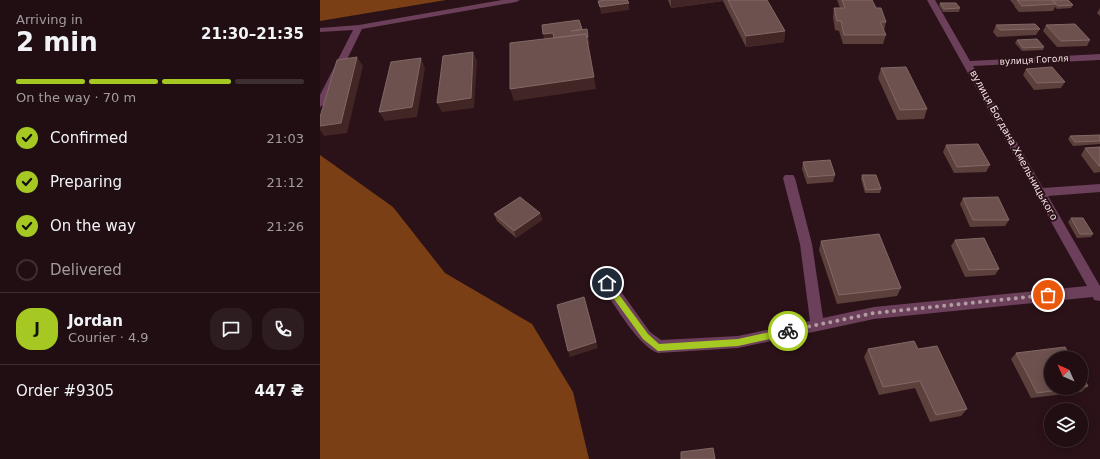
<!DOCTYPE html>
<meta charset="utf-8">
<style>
:root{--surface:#200e12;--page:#2d1c20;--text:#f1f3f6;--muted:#a29c9f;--line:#3d2e32;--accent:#a5c822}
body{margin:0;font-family:"DejaVu Sans",sans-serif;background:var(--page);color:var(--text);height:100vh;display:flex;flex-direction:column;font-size:15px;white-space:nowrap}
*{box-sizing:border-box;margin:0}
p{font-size:13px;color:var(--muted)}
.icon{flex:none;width:22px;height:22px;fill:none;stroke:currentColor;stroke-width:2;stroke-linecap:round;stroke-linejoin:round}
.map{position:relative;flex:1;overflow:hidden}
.sheet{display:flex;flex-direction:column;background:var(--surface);width:320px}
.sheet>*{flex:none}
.needle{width:26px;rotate:315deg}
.buttons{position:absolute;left:724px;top:351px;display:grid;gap:8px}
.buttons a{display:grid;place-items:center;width:44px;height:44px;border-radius:50%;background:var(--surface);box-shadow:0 2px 10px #0003,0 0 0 1px var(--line);font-size:20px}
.pin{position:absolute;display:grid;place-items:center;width:34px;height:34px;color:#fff;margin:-17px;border:2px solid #fff;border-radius:50%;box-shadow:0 1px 4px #0007}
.courier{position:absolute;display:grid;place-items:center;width:40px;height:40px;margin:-20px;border:3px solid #a5c822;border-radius:50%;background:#fff;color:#222;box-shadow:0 1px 5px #0007}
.head em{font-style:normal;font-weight:700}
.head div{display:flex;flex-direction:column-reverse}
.head{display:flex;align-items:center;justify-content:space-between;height:68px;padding:0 16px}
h1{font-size:26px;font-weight:700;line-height:30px}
.bar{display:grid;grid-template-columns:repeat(4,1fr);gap:6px 4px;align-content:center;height:48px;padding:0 16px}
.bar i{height:5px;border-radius:3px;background:var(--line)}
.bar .on{background:var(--accent)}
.bar p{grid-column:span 4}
.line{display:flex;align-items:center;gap:10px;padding:0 16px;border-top:1px solid var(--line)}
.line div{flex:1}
.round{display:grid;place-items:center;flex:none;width:42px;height:42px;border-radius:16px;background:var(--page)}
ol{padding:0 16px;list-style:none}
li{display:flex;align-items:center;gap:12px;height:44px}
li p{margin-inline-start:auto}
li .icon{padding:4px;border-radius:50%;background:var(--accent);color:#111;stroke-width:4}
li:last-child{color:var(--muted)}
li i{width:22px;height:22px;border:2px solid var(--line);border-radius:50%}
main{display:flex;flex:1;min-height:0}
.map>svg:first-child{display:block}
.forest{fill:#7a3f14}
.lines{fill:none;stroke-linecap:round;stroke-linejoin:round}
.minor{fill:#6c405a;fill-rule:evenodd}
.wall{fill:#5b403b}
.shaded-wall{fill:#412625}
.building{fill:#6c514e;stroke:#826966}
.route{fill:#a5c822}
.done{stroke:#b19ca0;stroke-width:4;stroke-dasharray:0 7.2}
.labels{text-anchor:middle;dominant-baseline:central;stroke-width:4;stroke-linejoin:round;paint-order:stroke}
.far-street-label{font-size:9px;fill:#f9e6e9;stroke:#2b1218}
.street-label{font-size:10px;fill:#f9e6e9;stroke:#2b1218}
</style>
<main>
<section class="sheet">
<div class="head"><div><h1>2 min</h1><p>Arriving in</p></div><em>21:30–21:35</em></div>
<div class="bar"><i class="on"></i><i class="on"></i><i class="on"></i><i></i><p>On the way · 70 m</p></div>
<ol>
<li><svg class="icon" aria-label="check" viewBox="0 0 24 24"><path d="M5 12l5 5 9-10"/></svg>Confirmed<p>21:03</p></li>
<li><svg class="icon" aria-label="check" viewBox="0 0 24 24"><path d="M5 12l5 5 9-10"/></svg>Preparing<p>21:12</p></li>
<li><svg class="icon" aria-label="check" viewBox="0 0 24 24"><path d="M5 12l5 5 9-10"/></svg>On the way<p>21:26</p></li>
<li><i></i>Delivered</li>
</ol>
<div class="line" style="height:72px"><b class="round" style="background:var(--accent);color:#111">J</b><div><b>Jordan</b><p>Courier · 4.9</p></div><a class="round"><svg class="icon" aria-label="chat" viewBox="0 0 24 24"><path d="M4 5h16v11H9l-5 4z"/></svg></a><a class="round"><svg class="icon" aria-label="phone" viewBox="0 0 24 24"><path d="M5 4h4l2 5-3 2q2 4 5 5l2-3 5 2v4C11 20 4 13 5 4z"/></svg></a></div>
<div class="line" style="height:52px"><div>Order #9305</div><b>447 ₴</b></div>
</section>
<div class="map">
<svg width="780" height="459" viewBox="0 0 780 459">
<rect width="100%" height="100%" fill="#2b1218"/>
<path class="forest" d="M0 0H126L0 21Z
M0 155 73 207 125 273 212 324 253 392 269 459H0Z"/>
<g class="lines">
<path class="minor" d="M182 0H200L196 2 42 29 5 104 0 107V95L33 30 0 32V28L39 25Z
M607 0H615L650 61 780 54V60L653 66 723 188 780 184V192L728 196 780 286V301L774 300 773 297 554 319 418 348 338 353C318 346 295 305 282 287L281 283 282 279 287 278 292 279 330 332 341 340 418 336 490 321 480 244 463 178 465 175H473L475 178 492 244 503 318 554 307 767 286Z"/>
</g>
<path class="wall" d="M348 0H447L465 31 464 42 426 47 403 1 351 8Z
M517 0H552L556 8 566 22 564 31 566 35 563 44H523L519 31 515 30 513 17 514 8H520Z
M690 0H748L753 5 751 8 737 9 735 7 733 11 699 12 694 6 695 5H694Z
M620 3 640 8 639 12H623L619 6Z
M780 8V16L777 13Z
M676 25 720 29 716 35 677 37 673 32Z
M726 25 770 40 767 46 737 47 723 31Z
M697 40 724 47 723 50 702 51 695 43Z
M561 68 607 109 604 119 577 120 558 78Z
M706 69 745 82 741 88 714 90 703 75Z
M780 135V144L753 146 748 139 750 136Z
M626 145 670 165 666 172 634 173 623 152Z
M780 147V172L774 173 761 155 765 148Z
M483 162 515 175 513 182 487 184 482 169Z
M542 175 561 189 560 193H545L541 179Z
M643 198 689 220 685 226 650 227 640 204Z
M220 213 222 220 196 238 177 221 174 214Z
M751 218 773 234 771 237 757 238 748 222Z
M635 240 679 269 675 275 645 277 631 246Z
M501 241 581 288 577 296 517 304 499 250Z
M548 349H598L647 409 641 416 610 422 595 388 559 395 544 357Z
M696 353 731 388H761V375L768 386 761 392 711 398 691 359Z"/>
<path class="shaded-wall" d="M351 0H403V1L351 8Z
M309 3V10L281 14 280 7Z
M465 31 464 42 426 47V36Z
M233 33 235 40 225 41 223 34Z
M268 37 270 44 236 48Z
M153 52 157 61 154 108 122 112 117 103Z
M37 57 43 66 27 133 4 136 0 130V126Z
M101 58 105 68 97 117 65 121 59 112Z
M274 77 276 89 194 101 190 89Z
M220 213 222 220 196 238 194 231Z
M266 303 278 348 250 357 248 351Z"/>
<path class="building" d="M286 0H307L309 3 280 7 278 1Z
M408 0H447L465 31 426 36Z
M522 0H552L556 8H561L566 22H560L566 35H524L521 21H517L514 8H525Z
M697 0H732L736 4 702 6Z
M733 0H748L753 5 738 6Z
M620 3H636L640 8 624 9Z
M259 20 262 29 251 31 267 29 268 37 267 38 266 34 234 38 233 33 223 34 222 25Z
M715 24 720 29 680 30 676 25Z
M755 24 770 40 741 41 726 25Z
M266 34 274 77 190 89V43Z
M717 39 724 47 703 48 697 40Z
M153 52 151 98 117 103 123 56Z
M37 57 21 123 0 126V117L17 60Z
M101 58 92 107 59 112 71 62Z
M586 67 607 109 580 110 561 68Z
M732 67 745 82 717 83 706 69Z
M780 135V141L755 142 750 136Z
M658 144 670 165 637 167 626 145Z
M780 147V166H779L765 148Z
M510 160 515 175 488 177 483 162Z
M542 175H556L561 189 546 190Z
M200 197 220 213 194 231 174 214Z
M678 197 689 220H653L643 198Z
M751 218H763L773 234H760Z
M559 234 581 288 519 295 501 241Z
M664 238 679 269 649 270 635 240Z
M264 297 276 342 248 351 237 305Z
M594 341 598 349 617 346 647 409 616 415 600 381 563 387 548 349Z
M745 347 751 358H731V388H754L717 393 696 353Z
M761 375 768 386 761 387Z
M393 448 395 459H361V452Z"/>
<path class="route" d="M287 280 289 281 328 334 339 344 418 339 468 328 472 331 468 335 418 346 338 351 323 339 284 285 283 283Z"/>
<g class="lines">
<path class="done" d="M468 331 554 313 728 295"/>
</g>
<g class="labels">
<g class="far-street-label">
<text transform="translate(714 60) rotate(-3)">вулиця Гоголя</text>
</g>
<g class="street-label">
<text transform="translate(694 145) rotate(61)">вулиця Богдана Хмельницького</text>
</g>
</g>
</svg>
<div class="buttons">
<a><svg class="needle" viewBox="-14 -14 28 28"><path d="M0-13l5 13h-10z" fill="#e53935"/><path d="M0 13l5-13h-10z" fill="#a29c9f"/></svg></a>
<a><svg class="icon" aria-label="layers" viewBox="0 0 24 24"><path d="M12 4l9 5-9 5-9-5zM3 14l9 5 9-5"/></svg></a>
</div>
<div class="pin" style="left:728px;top:295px;background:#ea580c"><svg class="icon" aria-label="bag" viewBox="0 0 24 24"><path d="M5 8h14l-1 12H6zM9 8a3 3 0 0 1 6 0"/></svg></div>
<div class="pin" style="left:287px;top:283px;background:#1f2937"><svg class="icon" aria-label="home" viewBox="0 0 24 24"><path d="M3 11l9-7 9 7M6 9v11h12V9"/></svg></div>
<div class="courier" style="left:468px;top:331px"><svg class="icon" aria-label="bike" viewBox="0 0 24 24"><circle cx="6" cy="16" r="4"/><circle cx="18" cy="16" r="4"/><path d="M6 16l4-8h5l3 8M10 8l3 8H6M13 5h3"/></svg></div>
</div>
</main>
